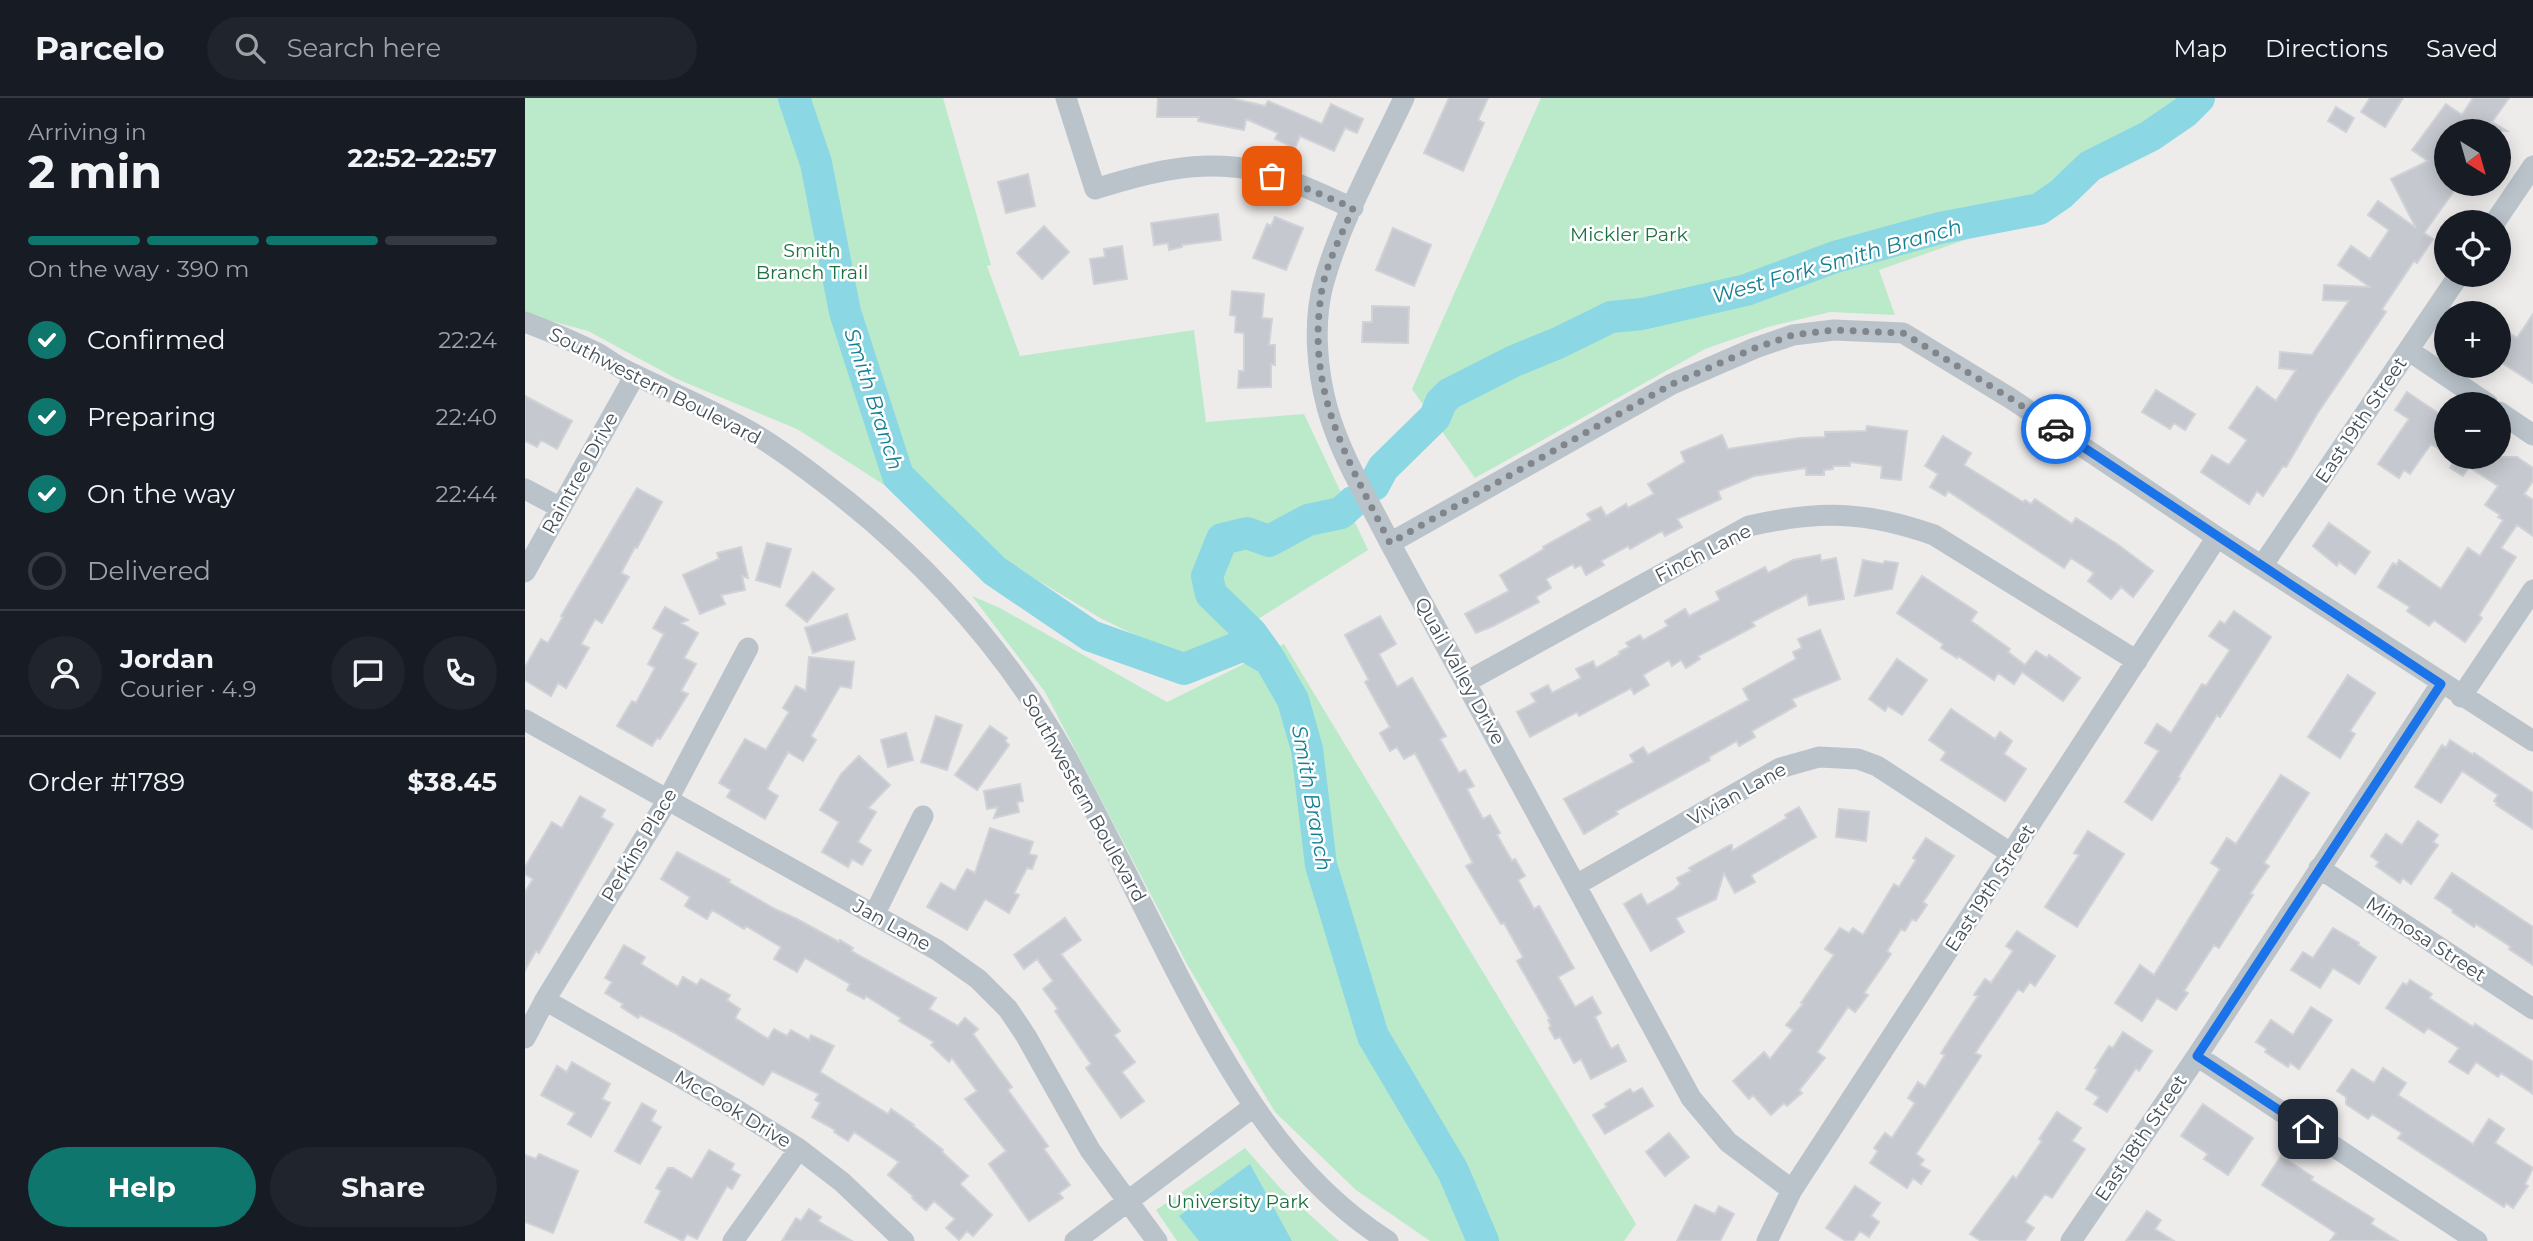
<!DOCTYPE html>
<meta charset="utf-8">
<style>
:root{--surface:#171b24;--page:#20242c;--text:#f1f3f6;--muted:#9ea1a6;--line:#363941;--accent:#0f766e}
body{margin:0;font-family:Montserrat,sans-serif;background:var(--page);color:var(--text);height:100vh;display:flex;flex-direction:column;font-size:26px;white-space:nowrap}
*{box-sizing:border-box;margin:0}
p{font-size:23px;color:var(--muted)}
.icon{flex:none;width:38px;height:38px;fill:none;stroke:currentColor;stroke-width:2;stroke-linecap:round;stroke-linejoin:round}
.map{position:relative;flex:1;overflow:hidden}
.panel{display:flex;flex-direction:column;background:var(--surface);width:525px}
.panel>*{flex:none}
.needle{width:46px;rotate:143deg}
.buttons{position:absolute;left:1909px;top:21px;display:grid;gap:14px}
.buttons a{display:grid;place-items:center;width:77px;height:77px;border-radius:50%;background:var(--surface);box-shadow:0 4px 18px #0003;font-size:35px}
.pin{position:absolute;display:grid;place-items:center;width:60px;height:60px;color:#fff;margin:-30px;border-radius:14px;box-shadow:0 4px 10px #0006}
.courier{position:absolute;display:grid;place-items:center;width:70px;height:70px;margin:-35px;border:5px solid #1a73e8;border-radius:50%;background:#fff;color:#222;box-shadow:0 2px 9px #0007}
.overview em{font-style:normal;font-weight:700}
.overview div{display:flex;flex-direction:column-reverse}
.overview{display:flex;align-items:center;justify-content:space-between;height:119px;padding:0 28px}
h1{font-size:46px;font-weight:700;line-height:52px}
.bar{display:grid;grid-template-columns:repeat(4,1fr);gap:10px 7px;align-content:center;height:84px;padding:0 28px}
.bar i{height:9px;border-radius:5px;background:var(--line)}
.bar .current{background:var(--accent)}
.bar p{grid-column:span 4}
.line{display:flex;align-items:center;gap:18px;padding:0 28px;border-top:2px solid var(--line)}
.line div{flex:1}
.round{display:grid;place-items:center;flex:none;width:74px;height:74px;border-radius:37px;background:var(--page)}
ol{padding:0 28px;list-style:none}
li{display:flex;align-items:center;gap:21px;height:77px}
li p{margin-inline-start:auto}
li .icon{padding:7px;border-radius:50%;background:var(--accent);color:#fff;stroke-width:4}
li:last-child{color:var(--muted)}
li i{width:38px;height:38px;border:4px solid var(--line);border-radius:50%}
.action{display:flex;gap:14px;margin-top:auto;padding:14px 28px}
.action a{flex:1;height:80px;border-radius:42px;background:var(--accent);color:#fff;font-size:28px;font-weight:700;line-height:80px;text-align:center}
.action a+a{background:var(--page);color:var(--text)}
header{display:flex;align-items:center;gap:42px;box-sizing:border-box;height:98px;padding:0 35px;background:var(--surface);border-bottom:2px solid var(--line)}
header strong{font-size:33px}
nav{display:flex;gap:38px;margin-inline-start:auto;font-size:24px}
.search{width:490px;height:63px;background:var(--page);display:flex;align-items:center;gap:18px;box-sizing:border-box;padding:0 24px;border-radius:38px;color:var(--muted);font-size:26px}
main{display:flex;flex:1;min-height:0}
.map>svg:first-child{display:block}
.green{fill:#bbeaca}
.water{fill:#8bd7e4}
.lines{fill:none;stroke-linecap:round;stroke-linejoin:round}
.river{stroke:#8bd7e4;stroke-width:32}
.building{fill:#c5c8ce;stroke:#cfd2d6;stroke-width:2}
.minor{stroke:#bac3ca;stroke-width:21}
.done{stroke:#80868b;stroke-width:7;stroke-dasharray:0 12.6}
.route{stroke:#1a73e8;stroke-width:9}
.labels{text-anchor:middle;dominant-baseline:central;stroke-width:5;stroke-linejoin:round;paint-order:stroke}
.park-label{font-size:19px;fill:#1d7141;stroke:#fff}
.street-label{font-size:19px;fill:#454f57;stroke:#fff}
.water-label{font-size:21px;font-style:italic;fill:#168092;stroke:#fff}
</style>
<header>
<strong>Parcelo</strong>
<div class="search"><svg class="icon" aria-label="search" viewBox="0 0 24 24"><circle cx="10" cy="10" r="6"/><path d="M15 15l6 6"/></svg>Search here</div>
<nav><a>Map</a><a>Directions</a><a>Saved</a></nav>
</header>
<main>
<section class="panel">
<div class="overview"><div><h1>2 min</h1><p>Arriving in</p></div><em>22:52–22:57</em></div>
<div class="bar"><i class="current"></i><i class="current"></i><i class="current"></i><i></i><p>On the way · 390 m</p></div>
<ol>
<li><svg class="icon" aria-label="check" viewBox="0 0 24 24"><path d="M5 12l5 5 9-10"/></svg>Confirmed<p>22:24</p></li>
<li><svg class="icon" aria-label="check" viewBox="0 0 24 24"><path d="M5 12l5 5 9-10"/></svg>Preparing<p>22:40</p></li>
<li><svg class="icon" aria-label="check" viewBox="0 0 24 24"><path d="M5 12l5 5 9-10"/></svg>On the way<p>22:44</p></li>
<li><i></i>Delivered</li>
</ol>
<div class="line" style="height:126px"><a class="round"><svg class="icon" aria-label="person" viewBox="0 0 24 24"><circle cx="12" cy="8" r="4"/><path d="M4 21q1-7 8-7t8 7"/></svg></a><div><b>Jordan</b><p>Courier · 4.9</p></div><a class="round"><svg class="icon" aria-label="chat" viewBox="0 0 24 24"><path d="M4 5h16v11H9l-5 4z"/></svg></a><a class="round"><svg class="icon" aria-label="phone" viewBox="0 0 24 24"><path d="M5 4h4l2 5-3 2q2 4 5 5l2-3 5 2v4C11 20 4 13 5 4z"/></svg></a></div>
<div class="line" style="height:91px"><div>Order #1789</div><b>$38.45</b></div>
<div class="action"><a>Help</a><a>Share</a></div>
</section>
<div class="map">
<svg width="2008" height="1143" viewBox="0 0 2008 1143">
<rect width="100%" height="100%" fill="#eeebeb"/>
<path class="green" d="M0 0H418L466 167 462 168 495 258 669 232 681 324 779 316 843 452 671 560 639 551 577 521 431 433 272 331 152 281 63 233 0 216Z
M1016 0H1685L1678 8 1531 110 1354 172 1370 217 1305 214 1243 229 1180 251 950 380 887 291Z
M447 498 475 510 642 604 759 546 1111 1126 1099 1143H905L831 1092 750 1014 663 868 520 594Z
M720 1050 756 1091 814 1143H652L631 1112Z"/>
<path class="water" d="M725 1066 767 1143H674L654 1118Z"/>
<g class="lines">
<path class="river" d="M269 0 291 65 320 214 373 378 470 473 566 538 659 571 719 547 745 562 768 602 782 651 796 767 848 938 928 1073 958 1143
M849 387 858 370 910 319 916 304 924 296 989 263 1033 245 1086 219 1117 216 1221 192 1310 159 1415 130 1514 111 1536 96 1565 68 1625 38 1660 14 1674 0
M742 557 727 536 686 496 682 478 697 441 722 435 744 443 783 422 816 415 828 404"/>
</g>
<path class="building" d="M633 0H705L740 8 743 3 797 26 806 6 838 21 832 35 820 30 809 53 775 38 770 50 750 41 753 35 721 21 719 32 673 23 674 19H632Z
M924 0H963L953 22 959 25 938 73 899 55Z
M1845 0H1878L1860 29 1836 14Z
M1948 0H1984L1967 24 1982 33H1922V86H1934L1899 135 1908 141 1892 165 1889 163 1857 211 1861 214 1792 316 1761 369 1758 368 1738 398 1732 393 1724 406 1676 374 1687 357 1704 367 1722 342 1704 330 1732 289 1751 303 1771 272 1754 270 1755 254 1787 257 1815 216 1824 203 1798 202 1799 187 1845 189 1813 167 1826 148 1845 161 1864 132 1843 117 1853 103 1891 130 1866 81 1903 63 1887 52 1921 6 1937 17Z
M1811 9 1829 20 1821 34 1803 23Z
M503 76 510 108 481 115 473 84Z
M693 116 696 142 657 147V149L644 152 643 145 629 147 626 125Z
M750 119 778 130 761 172 728 160 742 126 746 128Z
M519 128 544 154 517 181 492 155Z
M868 130 906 147 889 188 851 172Z
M597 148 602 181 569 186 565 161 580 159 579 151Z
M707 193 739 196 737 220 747 221 744 247H750V267L746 266V289L713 290 714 273H719V235L710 234 711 218 705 217Z
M847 208 884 209 883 245 837 244 838 224H847Z
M2008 216V285L1974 263V228L1992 240Z
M1631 292 1670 316 1660 332 1649 325 1645 331 1617 314Z
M1882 294 1922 321V356L1906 346 1885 376 1879 372 1874 380 1853 366 1884 321 1870 312Z
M0 298 47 323 32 351 16 342 12 349 0 343Z
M1342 328 1382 333 1376 382 1356 380 1357 368 1325 364V368H1308V371L1299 372V377H1281V370L1229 378 1193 393 1196 401 1152 421 1157 429 1140 438 1137 433 1105 451 1103 448 1076 463 1079 467 1061 477 1056 467 1050 470 1048 466 1021 481 1026 490 1011 499 1014 504 968 528 951 535 940 516 984 493 975 477 1019 451 1018 449 1066 422 1062 416 1076 409 1081 418 1101 406 1103 410 1129 396 1123 386 1160 364 1156 354 1197 337 1203 351 1274 340 1300 339V334L1341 333Z
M1418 338 1446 355 1439 367 1498 404 1500 402 1506 406 1510 401 1547 426 1551 420 1592 446 1628 473 1608 499 1596 489 1586 501 1563 483 1569 475 1546 460 1539 470 1423 393 1420 398 1405 389 1413 376 1400 368Z
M1928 359H1992L2008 370V383L1999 396 2008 402V438L1992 427 1976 450 1991 459 1954 517 1957 520 1940 544 1909 522 1904 528 1882 513 1885 509 1853 489 1868 465 1872 467 1874 462 1916 491 1943 450 1955 458 1978 422 1973 419 1975 417 1960 407 1973 388 1944 369 1938 378 1925 370 1931 360Z
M112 390 137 404 112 450 110 449 96 475 104 479 77 525 70 521 56 546 64 550 48 578 41 590 33 585 26 598 0 582V569L16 541 23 545 38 519 36 518Z
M1804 425 1845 454 1830 476 1814 464 1812 468 1788 448Z
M242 445 266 451 255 489 231 482Z
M216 449 223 480 217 478 220 492 196 497 200 506 175 516 158 477 194 461 192 455Z
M1295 457 1296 463 1311 460 1319 501 1284 507 1282 496 1227 524 1230 528 1173 558 1175 561 1161 570 1156 562 1147 568 1144 562 1118 577 1124 587 1109 596 1106 590 1054 618 1052 614 1005 639 992 614 1011 604 1006 596 1023 587 1027 595 1056 580 1051 571 1068 563 1071 570 1095 556 1094 554 1104 549 1101 545 1115 537 1118 542 1143 528 1140 523 1160 511 1164 518 1195 502 1191 494 1240 469 1243 475 1268 462Z
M1338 462 1358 466 1360 463 1373 465 1367 491 1330 498Z
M288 474 309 491 282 524 261 507Z
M1397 478 1452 514 1446 523 1485 551 1483 554 1500 567 1511 553 1522 560 1524 557 1555 580 1538 603 1497 574 1489 586 1473 575 1469 582 1433 558 1432 560 1416 550 1418 546 1372 515Z
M140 509 163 522 156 525 173 535 159 560 171 566 156 593 163 596 135 641 132 640 127 648 92 628 107 603 111 605 130 570 123 566 139 536 128 530Z
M1709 513 1746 539 1695 619 1692 617 1653 679 1655 680 1627 722 1600 704 1634 653 1620 645 1632 626 1646 635 1677 586 1681 588 1705 552 1684 538 1695 523 1700 526Z
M322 516 330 541 288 555 280 530Z
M855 518 871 546 854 556 872 589 887 580 921 638 915 641 934 675 940 672 949 688 942 691 958 721 965 717 975 735 972 737 987 763 990 761 1000 778 993 782 1009 811 1014 808 1049 870 1033 879 1050 909 1067 899 1076 915 1070 919 1086 951 1093 947 1101 963 1066 981 1056 961 1049 965 1035 939 1030 941 1024 930 1026 928 1023 922 1025 921 992 863 998 859 979 825 976 826 941 768 948 765 890 655 879 661 872 649 865 653 855 635 865 629 840 584 844 582 820 537Z
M1295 532 1315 581 1267 601 1271 608 1227 633 1230 639 1214 648 1212 643 1184 659 1185 662 1091 713 1093 716 1059 736 1039 701 1109 664 1105 657 1118 649 1123 657 1224 602 1218 591 1271 561 1268 554 1277 550 1273 541Z
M284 559 329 564 326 590 315 588 286 638 291 642 278 663 263 654 242 691 253 698 240 721 202 699 206 692 194 685 220 641 241 652 264 614 258 610 271 588 281 593Z
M1372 561 1402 582 1377 617 1363 608 1360 613 1344 601Z
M1823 577 1850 595 1825 633 1830 636 1815 660 1783 639Z
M1426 611 1470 641 1475 634 1487 643 1479 656 1501 671 1480 703 1416 662 1421 654 1404 642Z
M411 618 437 627 422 672 396 664Z
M465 628 482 640 480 643 484 647 452 692 430 677Z
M381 635 388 662 363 669 356 642Z
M1925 642 1948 657 1949 655 2008 695V731L1971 707 1972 705 1969 703 1973 697 1937 673 1916 705 1890 689 1917 647 1921 650Z
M334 658 365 687 343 710 351 714 333 744 346 752 337 767 327 761 323 769 297 754 314 724 295 712 316 676Z
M1756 677 1784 695 1739 765 1744 768 1725 796 1728 797 1694 850 1689 847 1659 893 1663 895 1651 912 1632 900 1617 923 1590 905 1615 867 1629 877 1695 771 1686 765 1702 740 1711 746Z
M495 686 498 703 492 704 494 714 469 720 473 709 462 711 459 693Z
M55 698 80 712 76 719 88 726 14 855 11 853 0 872V794L8 781 0 776V769L27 724 37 730Z
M1274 709 1291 739 1226 777 1230 784 1210 795 1199 775 1191 801 1151 820 1159 834 1126 853 1099 806 1116 796 1122 807 1149 792 1155 786 1152 780 1166 773 1164 770 1205 747H1207V753L1262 720 1260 717Z
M1314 711 1344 714 1341 743 1311 739Z
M1893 723 1913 737 1908 744 1913 747 1886 786 1878 780 1875 785 1851 768 1854 764 1846 758 1861 736 1877 747Z
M465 730 508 744 504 756 512 758 507 771 502 770 489 795 494 797 484 815 460 801 442 832 402 809 416 785 430 793 442 771 450 775Z
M1563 733 1599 756 1552 829 1520 809 1554 757 1549 755Z
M1401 740 1429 758 1398 804 1402 807 1391 823 1387 821 1380 833 1376 831 1362 853 1366 856 1339 895 1343 897 1330 914 1323 909 1295 950 1292 954 1300 960 1274 992 1277 995 1262 1008 1259 1005 1246 1017 1228 997 1224 1001 1208 983 1239 954 1245 961 1268 932 1261 927 1278 906 1276 905 1309 857 1300 851 1315 830 1324 835 1328 830 1338 837 1369 786 1374 789 1391 762 1388 760Z
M152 754 205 782 203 784 250 811 272 821 314 844 315 842 328 850 326 853 411 900 404 911 433 928 440 920 453 931 448 936 487 989 483 992 523 1048 519 1051 545 1087 534 1095 538 1100 504 1123 464 1066 481 1053 440 1001 452 993 427 960 424 964 406 947 409 944 374 923 376 920 341 898 339 901 322 892 325 886 280 860 272 874 249 861 256 849 221 828 219 831 187 812 182 821 160 808 165 799 136 781Z
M1927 775 2008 829V867L1984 851 1986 849 1951 826 1949 829 1927 814 1928 812 1910 800Z
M540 820 556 842 536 856 595 933 589 937 610 964 597 974 619 1003 596 1020 561 970 566 966 530 913 533 911 518 891 528 883 512 861 499 871 489 857Z
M1808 830 1834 845 1833 847 1851 859 1834 886 1808 870 1795 890 1766 872 1778 854 1788 860Z
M1492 833 1530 858 1510 888 1505 884 1498 894 1493 891 1450 955 1456 958 1391 1056 1399 1062 1395 1067 1405 1073 1396 1086 1388 1080 1382 1090 1345 1065 1353 1053 1349 1050 1360 1035 1367 1040 1390 1005 1383 1000 1393 984 1400 989 1420 957 1416 955 1453 898 1449 897 1460 881 1466 885 1488 853 1481 848Z
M99 847 120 859 116 866 153 889 158 879 172 887 176 881 205 897 202 902 215 911 210 920 243 941 249 931 262 938 266 932 284 942 286 937 309 948 295 974 363 1016 366 1011 389 1027 388 1028 418 1052 417 1054 443 1078 435 1086 467 1117 448 1138 442 1133 434 1142 421 1130 430 1121 409 1103 401 1112 387 1100 388 1098 363 1077 374 1064 329 1034 323 1043 309 1034 310 1032 287 1019 295 1005 290 1002 294 996 247 973 238 987 148 934 115 917 113 920 96 909 98 906 80 895 87 884 80 880Z
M1885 882 1907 896 1904 900 1948 929 1950 926 2008 964V996L1976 975 1973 979 1951 964 1943 976 1924 964 1934 950 1903 930 1899 935 1861 910 1878 885 1882 887Z
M1786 909 1807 922 1774 971 1765 965 1763 969 1740 954 1742 951 1731 944 1746 922 1768 937Z
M1598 934 1627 953 1614 973 1611 970 1582 1014 1569 1006 1574 999 1561 991 1573 971 1570 970 1584 948 1588 950Z
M47 964 85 986 77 1001 85 1005 66 1039 43 1026 50 1015 16 997 32 968 42 974Z
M1858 970 1881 985 1873 997 1948 1046 1964 1021 1979 1031 1970 1045 2008 1070 2000 1086 2003 1088 1988 1110 1981 1105 1979 1109 1873 1040 1877 1035 1847 1016 1843 1021 1821 1006V999L1812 993 1827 971 1849 985Z
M1117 990 1128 1008 1080 1036 1068 1017 1082 1009 1080 1006 1105 991 1108 995Z
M117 1005 131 1013 126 1023 136 1029 115 1066 90 1053Z
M1678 1006 1728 1040 1703 1077 1679 1061 1683 1056 1656 1038Z
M1532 1014 1556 1030 1547 1043 1560 1051 1527 1100 1520 1096 1500 1124 1509 1130 1500 1143H1456L1445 1136 1488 1078 1491 1081 1517 1043 1514 1041Z
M1144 1035 1164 1059 1140 1078 1121 1054Z
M184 1052 209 1066 206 1072 215 1077 207 1091 202 1088 172 1141 162 1136 158 1143 120 1124 136 1093 131 1090 143 1070H148L167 1081Z
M14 1056 53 1073 28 1135 0 1124V1057L11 1061Z
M1756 1058 1788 1079 1786 1082 1849 1121 1846 1126 1873 1143H1805L1811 1135 1737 1087Z
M1330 1088 1355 1105 1346 1118 1354 1124 1344 1139 1335 1133 1328 1143H1321L1301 1130Z
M1170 1107 1190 1116 1194 1108 1209 1116 1195 1143H1152Z
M284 1111 296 1119 293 1123 327 1143H257L271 1120 276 1123Z
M1622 1113 1636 1122 1630 1131 1649 1143H1601Z"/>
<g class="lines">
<path class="minor" d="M541 0 570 91C621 75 673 61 728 72 762 79 795 96 828 110
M879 0C851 60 815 124 798 187 788 225 792 272 802 309 815 357 843 401 865 445L1166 1000 1203 1044 1267 1092
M1970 124 2008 68
M0 224C24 233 48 243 72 255 81 260 90 267 100 272 138 291 179 308 217 329 245 344 272 364 298 384 397 459 481 551 542 660 580 731 615 803 652 875 706 978 762 1079 863 1143
M1883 252 1963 306
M1974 314 2008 337
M0 391 36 410
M865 445 1147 286 1230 250 1268 237 1309 232 1378 235 1485 300 1692 439 2008 643
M1737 468 1934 177
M0 474 110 277
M941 584 1224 428C1294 412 1341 413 1409 437L1612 563
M1936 599 2008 492
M0 622 412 852 453 881 483 911 501 938 565 1052 632 1143
M1794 770 2008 911
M1051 787 1255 670 1294 659 1333 661 1352 668 1487 756
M349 817 398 718
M20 902 207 1009 274 1051 317 1084 379 1143
M0 940 20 902 142 703 223 550
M1672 958 1952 1143
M208 1143 274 1051
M550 1143 728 1009
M1242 1143 1267 1092 1692 439
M1546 1143 1672 958 1916 586"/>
</g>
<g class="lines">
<path class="done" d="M747 78 766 84 828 110C817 136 802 164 797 191 780 293 821 358 865 445L1147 286 1230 250 1268 237 1309 232 1378 235 1485 300 1531 331"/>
<path class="route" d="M1531 331 1916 586 1672 958 1783 1031"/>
</g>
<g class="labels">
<g class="park-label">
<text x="1104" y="136">Mickler Park</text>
<text x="287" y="152">Smith<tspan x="287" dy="22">Branch Trail</tspan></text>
<text x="713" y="1103">University Park</text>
</g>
<g class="street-label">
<text transform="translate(130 288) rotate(27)">Southwestern Boulevard</text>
<text transform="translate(1836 322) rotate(-56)">East 19th Street</text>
<text transform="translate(55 375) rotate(-61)">Raintree Drive</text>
<text transform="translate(1178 455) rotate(-27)">Finch Lane</text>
<text transform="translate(935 573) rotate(61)">Quail Valley Drive</text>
<text transform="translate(1212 696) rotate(-29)">Vivian Lane</text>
<text transform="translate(559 700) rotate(61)">Southwestern Boulevard</text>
<text transform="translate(114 747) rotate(-59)">Perkins Place</text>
<text transform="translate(1465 790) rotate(-57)">East 19th Street</text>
<text transform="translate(367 827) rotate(29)">Jan Lane</text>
<text transform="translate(1901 841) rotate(33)">Mimosa Street</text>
<text transform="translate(208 1011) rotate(31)">McCook Drive</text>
<text transform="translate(1616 1040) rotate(-56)">East 18th Street</text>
</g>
<g class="water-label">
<text transform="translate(1312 163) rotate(-16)">West Fork Smith Branch</text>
<text transform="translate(349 301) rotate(72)">Smith Branch</text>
<text transform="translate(787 700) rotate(80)">Smith Branch</text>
</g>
</g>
</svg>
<div class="buttons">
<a><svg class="needle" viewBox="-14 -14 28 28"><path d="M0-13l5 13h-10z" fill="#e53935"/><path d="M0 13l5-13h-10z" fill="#9ea1a6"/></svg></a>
<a><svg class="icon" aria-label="locate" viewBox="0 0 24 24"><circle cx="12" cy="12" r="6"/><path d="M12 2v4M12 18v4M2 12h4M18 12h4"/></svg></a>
<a>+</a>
<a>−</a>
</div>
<div class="pin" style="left:747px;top:78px;background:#ea580c"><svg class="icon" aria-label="bag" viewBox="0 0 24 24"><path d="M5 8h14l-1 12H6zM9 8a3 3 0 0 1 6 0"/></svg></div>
<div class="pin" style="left:1783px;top:1031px;background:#1f2937"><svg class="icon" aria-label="home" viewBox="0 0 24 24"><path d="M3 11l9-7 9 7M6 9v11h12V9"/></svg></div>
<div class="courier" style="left:1531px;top:331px"><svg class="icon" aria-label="car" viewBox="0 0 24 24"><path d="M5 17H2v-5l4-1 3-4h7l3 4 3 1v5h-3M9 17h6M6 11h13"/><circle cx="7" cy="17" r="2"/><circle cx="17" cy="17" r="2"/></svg></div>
</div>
</main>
